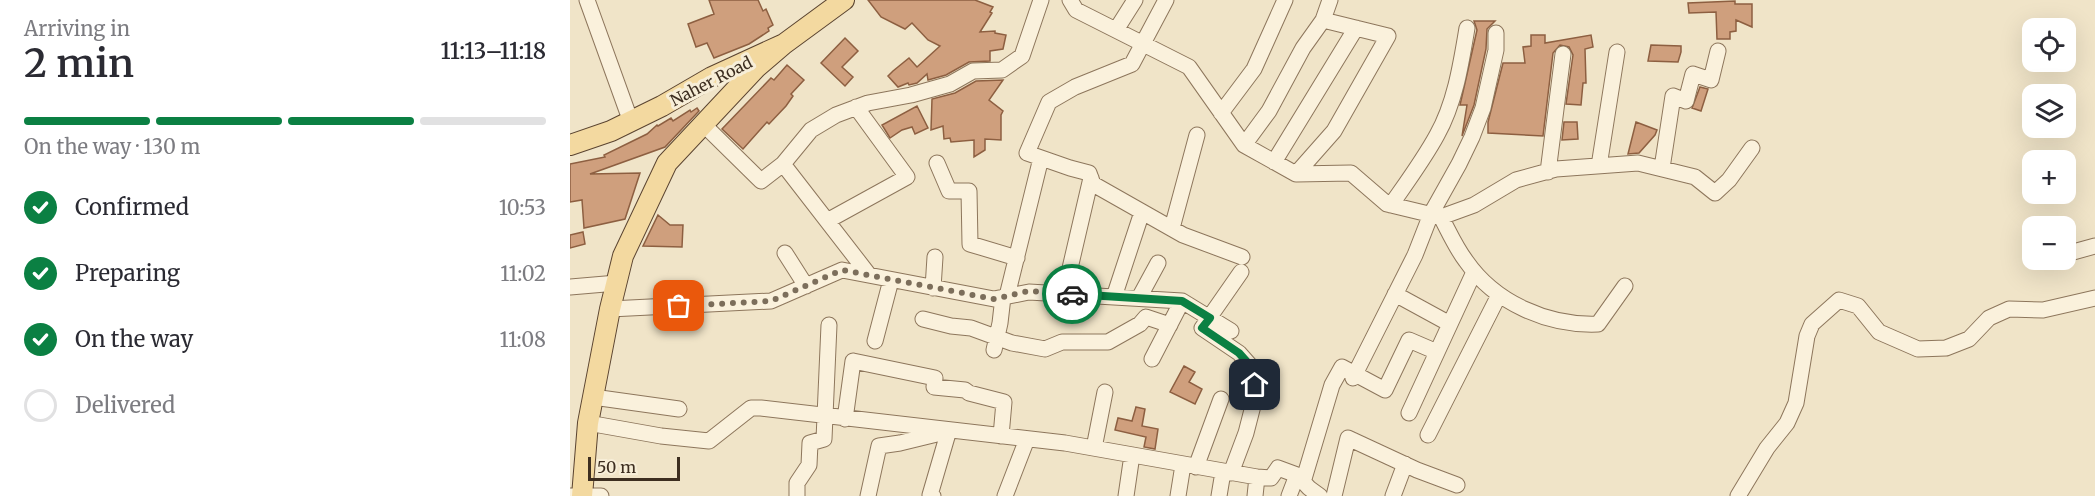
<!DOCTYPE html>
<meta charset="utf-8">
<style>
:root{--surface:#fff;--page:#f2f2f3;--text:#2b2b33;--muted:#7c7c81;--line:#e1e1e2;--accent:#0b8043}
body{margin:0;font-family:Merriweather,serif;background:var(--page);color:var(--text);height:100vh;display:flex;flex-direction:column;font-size:22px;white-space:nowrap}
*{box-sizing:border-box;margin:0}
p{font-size:20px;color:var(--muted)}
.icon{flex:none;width:33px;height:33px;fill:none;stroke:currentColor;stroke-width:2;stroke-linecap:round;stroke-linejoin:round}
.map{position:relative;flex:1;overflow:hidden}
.sheet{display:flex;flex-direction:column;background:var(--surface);width:570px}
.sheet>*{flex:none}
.buttons{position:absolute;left:1452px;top:18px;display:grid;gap:12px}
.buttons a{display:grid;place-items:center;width:54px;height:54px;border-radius:12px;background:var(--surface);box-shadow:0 6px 24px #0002;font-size:30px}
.scale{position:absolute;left:18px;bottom:15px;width:92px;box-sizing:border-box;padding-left:6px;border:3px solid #3d2e20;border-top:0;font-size:16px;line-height:21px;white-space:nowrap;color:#3d2e20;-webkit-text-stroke:4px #f7eed8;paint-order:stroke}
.pin{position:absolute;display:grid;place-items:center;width:51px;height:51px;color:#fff;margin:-26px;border-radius:12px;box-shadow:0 3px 9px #0006}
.courier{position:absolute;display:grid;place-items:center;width:60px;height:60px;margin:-30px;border:4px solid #0b8043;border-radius:50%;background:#fff;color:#222;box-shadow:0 2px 8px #0007}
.head em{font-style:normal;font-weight:600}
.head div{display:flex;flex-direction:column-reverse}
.head{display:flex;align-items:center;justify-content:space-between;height:102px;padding:0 24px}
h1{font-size:39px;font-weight:600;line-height:45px}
.bar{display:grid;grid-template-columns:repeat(4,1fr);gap:9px 6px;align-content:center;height:72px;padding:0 24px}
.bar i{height:8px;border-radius:4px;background:var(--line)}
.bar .active{background:var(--accent)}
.bar p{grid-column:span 4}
ol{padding:0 24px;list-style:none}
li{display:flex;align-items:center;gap:18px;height:66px}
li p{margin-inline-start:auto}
li .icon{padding:6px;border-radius:50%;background:var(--accent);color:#fff;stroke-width:4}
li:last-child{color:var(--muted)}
li i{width:33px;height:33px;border:3px solid var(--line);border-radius:50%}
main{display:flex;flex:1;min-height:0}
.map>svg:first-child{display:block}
.building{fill:#cf9f7d;stroke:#8d5f41;stroke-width:1.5}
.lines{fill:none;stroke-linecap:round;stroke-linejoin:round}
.minor-casing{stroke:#8d765c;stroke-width:17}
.major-casing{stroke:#5b4430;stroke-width:22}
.minor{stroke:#faf1dc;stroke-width:15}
.major{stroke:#f3d9a0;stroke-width:20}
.done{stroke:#7c6e5b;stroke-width:6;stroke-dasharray:0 10.8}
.route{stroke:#0b8043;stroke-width:8}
.labels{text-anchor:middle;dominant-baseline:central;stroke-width:6;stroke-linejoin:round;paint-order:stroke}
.street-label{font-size:16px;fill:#3d2e20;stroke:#f7eed8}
</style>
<main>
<section class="sheet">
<div class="head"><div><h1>2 min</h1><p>Arriving in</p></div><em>11:13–11:18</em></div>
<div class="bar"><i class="active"></i><i class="active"></i><i class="active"></i><i></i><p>On the way · 130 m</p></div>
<ol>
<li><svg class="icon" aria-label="check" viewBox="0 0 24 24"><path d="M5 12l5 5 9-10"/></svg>Confirmed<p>10:53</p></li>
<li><svg class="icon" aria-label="check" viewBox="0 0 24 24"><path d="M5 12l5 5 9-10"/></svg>Preparing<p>11:02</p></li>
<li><svg class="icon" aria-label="check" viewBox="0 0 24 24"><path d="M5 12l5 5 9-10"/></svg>On the way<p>11:08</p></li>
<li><i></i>Delivered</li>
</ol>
</section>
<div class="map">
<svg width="1525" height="496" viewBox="0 0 1525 496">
<rect width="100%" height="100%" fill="#f0e4c8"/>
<path class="building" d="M139 0H188L193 11 196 9 203 25 198 28 199 31 179 44 144 58 137 43 126 47 118 24 144 14Z
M298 0H405L423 7 420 12 422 13 410 32 425 31V33L436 35 433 49 420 51V61L399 62 376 75 358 80 357 74 347 83 339 85 338 83 328 87 318 76 323 71 339 58 347 67 370 46 358 40 342 23 335 29 311 17Z
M1165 1V4H1182V27L1166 20V31L1160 32V39H1147L1146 12 1119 13 1118 3Z
M904 21H925L917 29 916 49 904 105 892 136 897 105H890L907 30Z
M961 35H975V43L1021 35 1023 47 1015 49 1016 83H1013L1011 105 996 104 1003 55 999 47 990 45 983 53 973 136 918 133V122L933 63H955L953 47 961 46Z
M275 38 288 51 272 67 283 77 275 86 251 63Z
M1081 45 1111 46V52L1108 62 1078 61Z
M217 65 234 80 221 94 223 96 216 106 199 124 197 122 173 149 152 129 201 78 204 80Z
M433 80 419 100 433 111 431 115V140L415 139V150L404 157V140L381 142 380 138 374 139 373 126 361 130 362 99 385 93 406 81Z
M1130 87 1138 89 1131 111 1122 108Z
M347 106 358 128 345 134 342 127 332 130 320 138 312 125Z
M127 108 129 111 95 147 20 174 70 173 55 219 14 228 12 200 0 202V164L35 157 34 155 77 134 87 125 88 126 101 118 103 121 120 110 121 112Z
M994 122H1007L1008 139 992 140Z
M1066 122 1087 130 1085 135 1069 153 1058 154Z
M88 215 100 225H113L112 247 73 246Z
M13 232 15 244 0 248V235Z
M614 366 625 372 619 382 632 389 625 404 600 392Z
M566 407 575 409 572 426 588 429 585 449 574 447 576 437 545 430 548 418 562 421Z"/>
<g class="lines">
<g class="minor-casing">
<path id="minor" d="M17 0 61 122
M500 0 506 10 619 67 674 145 726 174 781 173 817 204 871 217 904 205 946 180 986 169 1068 163 1125 177 1145 193 1159 180 1182 148
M596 0 562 64 505 87 479 102 457 153 500 168 519 173 523 184 613 235 672 257
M546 30 565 0
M651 113 684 69 715 0
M133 124 191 181 213 164 241 130 266 115 298 103 341 95 380 84 403 71 432 70 452 56 471 0
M674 145 699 111 733 48 753 20
M704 162 786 28
M367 163 379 191H399L400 244 447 258
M213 164 299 275
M1029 166 1047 52
M1092 168 1103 96 1116 101 1123 74 1141 80 1148 51
M978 172 993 54
M726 174 764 131 818 36 753 20 760 0
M821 205C837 182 854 159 867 135 885 103 891 64 897 28
M871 217C879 232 886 248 896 261 925 303 978 326 1028 324L1055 286
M257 221 337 177 286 107
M602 228 627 135
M215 253 236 286
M1496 254 1525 246
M0 287 47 283
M363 288 365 257
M494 294 521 178
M825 294 880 324
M437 296 471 158
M544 297 572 212
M569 298 588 263
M40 309 201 301 272 270 424 299 459 292 612 301 661 331
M353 319 381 326 401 328 442 343 475 349 492 342H538L570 324 576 317 600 325
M305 341 321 280
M424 350 430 323 433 297
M582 359 612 301
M783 378 845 255 861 214 889 164 902 137 913 108 926 50V33
M23 397 109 409
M839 413 904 272
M275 419 283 361 365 378 364 387 395 390 399 393 434 402 431 436
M18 423 91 436 139 441 181 408H191L495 443 687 477 701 478 708 468 727 475 739 488 750 496
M858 435 929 295
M524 448 535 392
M626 467 651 399
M661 473 676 433 685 398V371L669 353 632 328 671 272
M733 482 762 385 772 367 815 390 839 340 867 352
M1 496H31
M227 496V483L239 465 240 443 254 439 259 325
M298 496 309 446 330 443 371 433
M363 496 360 495 379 430
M435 496 457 439
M556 496 562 455
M608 496 613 465
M649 496 653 472
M685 496 687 477
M719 496 727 475
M764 496 778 438 847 470 887 485
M823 496 835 464
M1168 496 1197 448 1217 423 1226 403 1237 336 1242 324 1269 300 1288 306 1309 332 1348 349 1376 348 1399 339 1419 318 1439 309 1473 310 1525 298"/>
</g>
<g class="major-casing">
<path id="major" d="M0 145 41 131 92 106 142 77 214 44 274 0
M12 496 18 423 40 309 53 256 97 163 186 68 214 44"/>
</g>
<use href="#minor" class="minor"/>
<use href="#major" class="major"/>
</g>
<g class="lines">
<path class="done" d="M109 306 201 301 272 270 424 299 459 291 502 294"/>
<path class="route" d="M502 294 612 301 640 318 632 328 669 353 685 371V385"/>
</g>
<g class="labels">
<g class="street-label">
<text transform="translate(141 81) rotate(-27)">Naher Road</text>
</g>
</g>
</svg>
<div class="buttons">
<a><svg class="icon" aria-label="locate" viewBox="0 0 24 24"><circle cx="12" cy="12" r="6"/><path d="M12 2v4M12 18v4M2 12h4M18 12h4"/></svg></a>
<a><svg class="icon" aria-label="layers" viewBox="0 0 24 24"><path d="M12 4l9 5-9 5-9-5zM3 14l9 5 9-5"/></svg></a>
<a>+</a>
<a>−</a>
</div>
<div class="scale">50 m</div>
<div class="pin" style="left:109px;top:306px;background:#ea580c"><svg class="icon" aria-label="bag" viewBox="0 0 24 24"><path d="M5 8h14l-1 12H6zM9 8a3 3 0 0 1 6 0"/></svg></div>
<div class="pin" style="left:685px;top:385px;background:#1f2937"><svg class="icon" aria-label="home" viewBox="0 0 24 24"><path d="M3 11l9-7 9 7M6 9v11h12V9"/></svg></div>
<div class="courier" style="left:502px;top:294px"><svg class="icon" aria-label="car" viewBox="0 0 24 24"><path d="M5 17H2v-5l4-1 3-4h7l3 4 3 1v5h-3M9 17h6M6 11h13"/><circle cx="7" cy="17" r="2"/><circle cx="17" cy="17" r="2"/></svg></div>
</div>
</main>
